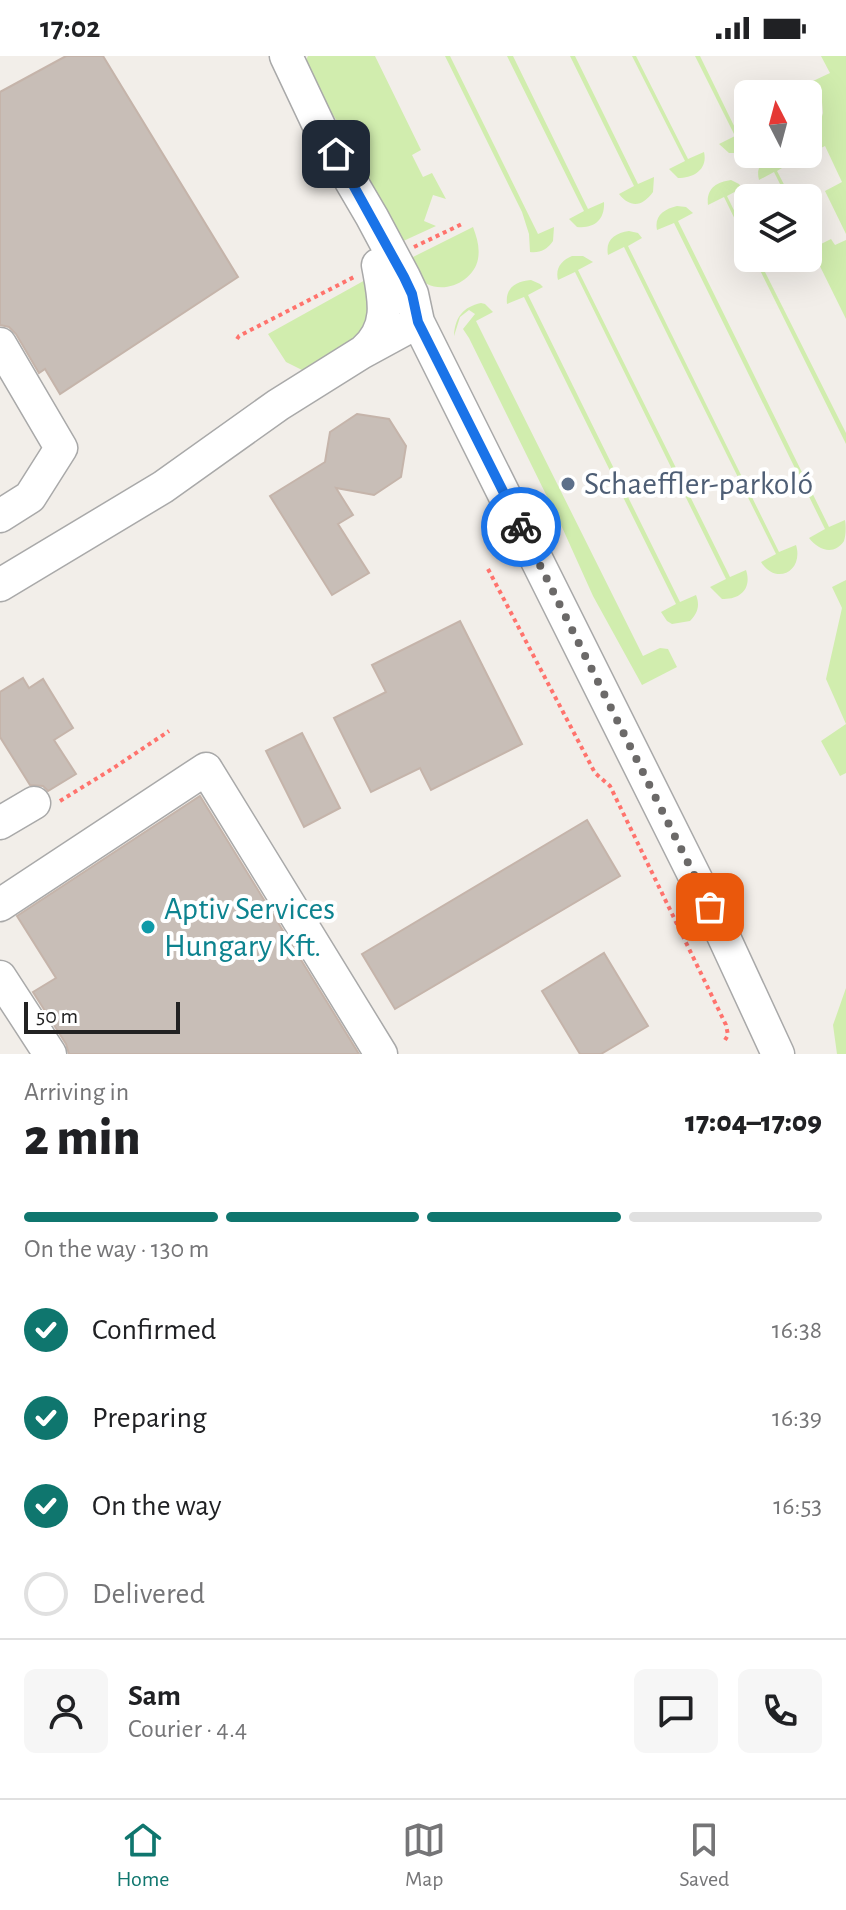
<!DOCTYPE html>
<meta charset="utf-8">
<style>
:root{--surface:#fff;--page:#f6f6f6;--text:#202124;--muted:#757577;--line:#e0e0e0;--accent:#0f766e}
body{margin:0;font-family:"Alegreya Sans",sans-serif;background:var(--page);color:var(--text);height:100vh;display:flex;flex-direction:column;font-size:30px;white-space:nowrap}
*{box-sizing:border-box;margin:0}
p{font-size:26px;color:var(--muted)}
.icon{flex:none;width:44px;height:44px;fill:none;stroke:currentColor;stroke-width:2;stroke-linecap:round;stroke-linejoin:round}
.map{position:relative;height:998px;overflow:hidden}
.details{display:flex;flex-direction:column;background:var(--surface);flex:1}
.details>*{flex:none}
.needle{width:52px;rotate:354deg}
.tools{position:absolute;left:734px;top:24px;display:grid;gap:16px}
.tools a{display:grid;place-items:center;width:88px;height:88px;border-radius:12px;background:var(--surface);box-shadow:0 8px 32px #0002;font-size:40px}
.scale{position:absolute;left:24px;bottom:20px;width:156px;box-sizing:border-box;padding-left:8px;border:4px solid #222;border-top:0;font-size:22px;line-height:28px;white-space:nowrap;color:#222;-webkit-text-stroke:6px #fff;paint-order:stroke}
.pin{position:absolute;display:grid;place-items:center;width:68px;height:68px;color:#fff;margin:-34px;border-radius:16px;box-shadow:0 4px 12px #0006}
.courier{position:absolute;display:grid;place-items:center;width:80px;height:80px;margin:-40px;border:6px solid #1a73e8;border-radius:50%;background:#fff;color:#222;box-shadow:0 2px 10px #0007}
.head em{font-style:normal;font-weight:800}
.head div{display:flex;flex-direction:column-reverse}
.head{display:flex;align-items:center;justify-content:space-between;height:136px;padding:0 24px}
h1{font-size:52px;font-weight:800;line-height:60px}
.bar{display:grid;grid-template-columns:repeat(4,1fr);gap:12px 8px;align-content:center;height:96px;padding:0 24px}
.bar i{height:10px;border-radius:6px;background:var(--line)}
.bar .current{background:var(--accent)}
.bar p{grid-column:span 4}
.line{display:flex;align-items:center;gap:20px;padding:0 24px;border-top:2px solid var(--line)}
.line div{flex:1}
.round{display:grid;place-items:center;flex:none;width:84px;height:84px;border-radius:12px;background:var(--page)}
ol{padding:0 24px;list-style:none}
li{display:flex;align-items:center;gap:24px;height:88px}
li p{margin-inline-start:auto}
li .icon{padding:8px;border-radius:50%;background:var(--accent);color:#fff;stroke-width:4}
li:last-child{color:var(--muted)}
li i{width:44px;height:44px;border:4px solid var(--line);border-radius:50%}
.status{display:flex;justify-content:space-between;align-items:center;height:56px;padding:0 40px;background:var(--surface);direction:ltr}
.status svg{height:22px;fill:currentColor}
.dock{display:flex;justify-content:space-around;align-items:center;height:112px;border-top:2px solid var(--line);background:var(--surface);font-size:22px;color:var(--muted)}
.dock a{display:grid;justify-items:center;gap:4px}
.dock .current{color:var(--accent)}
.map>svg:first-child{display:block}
.grass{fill:#d1edae}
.building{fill:#c8beb7;stroke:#c5b4aa;stroke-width:2}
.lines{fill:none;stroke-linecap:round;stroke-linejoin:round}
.minor-casing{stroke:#a9a9a9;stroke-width:35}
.path{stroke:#ff736d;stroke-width:4;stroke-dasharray:4 4;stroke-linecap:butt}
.minor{stroke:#fff;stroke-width:32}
.done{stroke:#6b6968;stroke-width:8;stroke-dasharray:0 14.4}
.route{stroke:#1a73e8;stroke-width:10}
.service-dot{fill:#5c6f8a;stroke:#fff;stroke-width:3}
.culture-dot{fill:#0f9aa8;stroke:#fff;stroke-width:3}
.labels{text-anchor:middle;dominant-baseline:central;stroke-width:8;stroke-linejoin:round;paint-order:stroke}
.service-label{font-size:32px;fill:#4e5e75;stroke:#fff;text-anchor:start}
.culture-label{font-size:32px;fill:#0d838f;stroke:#fff;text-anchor:start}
</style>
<div class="status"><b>17:02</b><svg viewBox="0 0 49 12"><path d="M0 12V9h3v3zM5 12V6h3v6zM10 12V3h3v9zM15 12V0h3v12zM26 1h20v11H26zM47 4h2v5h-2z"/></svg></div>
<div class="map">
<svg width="846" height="998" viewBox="0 0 846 998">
<rect width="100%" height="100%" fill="#f2eee9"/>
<path class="grass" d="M308 0H375L421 94 412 99 423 121 432 117 446 143 433 139 424 165 436 170 399 187 365 125 341 71 327 50 306 4Z
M445 0H450L538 178 554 171 553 185C547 194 540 197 530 196L529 178 522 156Z
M507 0H513L588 153 604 146C605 163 595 173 577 171L569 163 584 155Z
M570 0H575L638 128 654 121 653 136C643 150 631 153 619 138L634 130Z
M632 0H636L688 103 704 96C708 113 694 122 678 122L669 113 685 105Z
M695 0H700L738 78 748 74V92L737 97H729L719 88 735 80Z
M821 0H846V178L825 135 842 126 825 90 807 99V98L808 84 819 70 823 57 822 46 813 25 830 17Z
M778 99 788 102 792 106 777 115 791 142H787L774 116 759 124C755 109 765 102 778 99Z
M731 124 739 128 742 132 727 140 748 183V190L724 141 708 149C706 133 716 126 731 124Z
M677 150 686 151 693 157 678 165 829 471 845 464C846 470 846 479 844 485 834 500 818 494 809 482L825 473 674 167 657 174C654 160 664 153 677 150Z
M473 171C477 182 480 191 478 203 474 224 447 238 427 228 418 224 410 213 403 206Z
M629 175 638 177 642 182 628 190 779 496 796 489C804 515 776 530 761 506L776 498 624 191 608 199C605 184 615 177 629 175Z
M808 178 815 191 831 183 835 189 846 184V263L808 186Z
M572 200H583L593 206 578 214 730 521 746 514C752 532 741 544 722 543L710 531 726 523 575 216 558 224C555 212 562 204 572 200Z
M754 202H758L846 377V388Z
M367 223 373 270 308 317 286 306 268 278Z
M531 224 540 228 543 231 528 239 680 546 696 539C700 549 698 557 690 565L672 568 667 565 661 556 676 548 524 241 507 248C505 232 516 225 531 224Z
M481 247 485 248 493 256 476 265 643 600 660 592 668 593 677 611 642 629 593 540 561 469 469 282 463 273 475 258 469 254 460 261 454 280C455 261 463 251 481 247Z
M846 524V717L840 720 821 685 846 668 826 623 842 552 832 531Z
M846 932V998H837L833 969Z"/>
<path class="building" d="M66 0H103L238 221 60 338 45 313 39 317 16 278 9 271 0 269V36Z
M357 358 389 363 406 390 401 421 374 439 336 432 353 459 338 468 369 517 332 539 270 440 325 406 330 376Z
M460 565 522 688 431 734 420 712 371 736 334 662 386 636 372 609Z
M23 622 29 632 43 623 73 672 54 684 76 718 48 735 43 730 30 729 0 681V636Z
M302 677 340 752 304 771 266 695Z
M200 740 359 998H69L66 988 33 936 56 922 17 860Z
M587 764 620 820 395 953 362 898Z
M604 897 648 970 601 998H580L542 935Z"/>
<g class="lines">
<g class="minor-casing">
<path id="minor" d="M286 0 321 74 372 161 404 221 412 238 418 266 710 851 778 998
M0 288 61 392 30 441 0 460
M364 295C392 271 384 241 378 209
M0 529 163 431 278 349 361 297 418 266
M0 767 34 747
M0 849 206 713 381 998
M0 921 50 998"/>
</g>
<path class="path" d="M414 191 462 168
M237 283 239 280 354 221
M488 513 595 717 610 730 726 969 728 979 725 984
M60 745 112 713 169 675"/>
<use href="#minor" class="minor"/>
</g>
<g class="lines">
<path class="done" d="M521 471 710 851"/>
<path class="route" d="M336 98 404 221 412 238 418 266 521 471"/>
</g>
<circle class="service-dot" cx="568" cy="428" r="8"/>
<circle class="culture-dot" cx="148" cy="871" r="8"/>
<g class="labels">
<g class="service-label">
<text x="584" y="428">Schaeffler-parkoló</text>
</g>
<g class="culture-label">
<text x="164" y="853">Aptiv Services<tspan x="164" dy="37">Hungary Kft.</tspan></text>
</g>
</g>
</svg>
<div class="tools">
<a><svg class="needle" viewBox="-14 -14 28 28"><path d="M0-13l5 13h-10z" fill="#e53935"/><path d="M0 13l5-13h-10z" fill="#757577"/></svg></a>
<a><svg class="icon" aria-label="layers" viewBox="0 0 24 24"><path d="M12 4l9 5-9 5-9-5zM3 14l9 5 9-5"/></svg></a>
</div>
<div class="scale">50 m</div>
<div class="pin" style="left:710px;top:851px;background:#ea580c"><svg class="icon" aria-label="bag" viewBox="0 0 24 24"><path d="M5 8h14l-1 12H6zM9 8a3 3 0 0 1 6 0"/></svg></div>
<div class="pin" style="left:336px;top:98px;background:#1f2937"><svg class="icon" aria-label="home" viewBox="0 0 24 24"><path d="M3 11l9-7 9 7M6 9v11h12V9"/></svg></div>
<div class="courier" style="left:521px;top:471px"><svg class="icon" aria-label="bike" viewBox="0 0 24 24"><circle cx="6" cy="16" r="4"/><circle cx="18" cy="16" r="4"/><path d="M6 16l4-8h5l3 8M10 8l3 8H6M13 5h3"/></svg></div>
</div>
<section class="details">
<div class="head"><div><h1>2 min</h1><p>Arriving in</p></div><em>17:04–17:09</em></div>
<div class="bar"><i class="current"></i><i class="current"></i><i class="current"></i><i></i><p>On the way · 130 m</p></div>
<ol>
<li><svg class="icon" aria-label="check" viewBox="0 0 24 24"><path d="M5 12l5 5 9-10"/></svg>Confirmed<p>16:38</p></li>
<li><svg class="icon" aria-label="check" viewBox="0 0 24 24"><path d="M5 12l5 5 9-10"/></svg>Preparing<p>16:39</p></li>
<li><svg class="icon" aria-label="check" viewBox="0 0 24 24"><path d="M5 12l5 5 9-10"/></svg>On the way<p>16:53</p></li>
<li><i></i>Delivered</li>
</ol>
<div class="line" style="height:144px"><a class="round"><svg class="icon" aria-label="person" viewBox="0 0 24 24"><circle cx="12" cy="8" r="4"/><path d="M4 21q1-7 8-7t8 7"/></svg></a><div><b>Sam</b><p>Courier · 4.4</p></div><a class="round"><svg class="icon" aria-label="chat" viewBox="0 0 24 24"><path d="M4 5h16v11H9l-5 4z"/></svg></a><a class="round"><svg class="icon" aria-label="phone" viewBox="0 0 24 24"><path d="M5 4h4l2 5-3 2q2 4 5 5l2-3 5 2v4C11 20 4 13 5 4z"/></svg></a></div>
</section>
<nav class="dock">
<a class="current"><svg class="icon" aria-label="home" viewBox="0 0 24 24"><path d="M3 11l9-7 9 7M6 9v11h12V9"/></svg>Home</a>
<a><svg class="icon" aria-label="map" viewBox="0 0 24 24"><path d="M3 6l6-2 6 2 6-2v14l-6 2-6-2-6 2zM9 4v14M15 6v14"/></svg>Map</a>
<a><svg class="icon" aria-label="saved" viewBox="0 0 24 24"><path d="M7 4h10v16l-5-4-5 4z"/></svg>Saved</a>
</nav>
